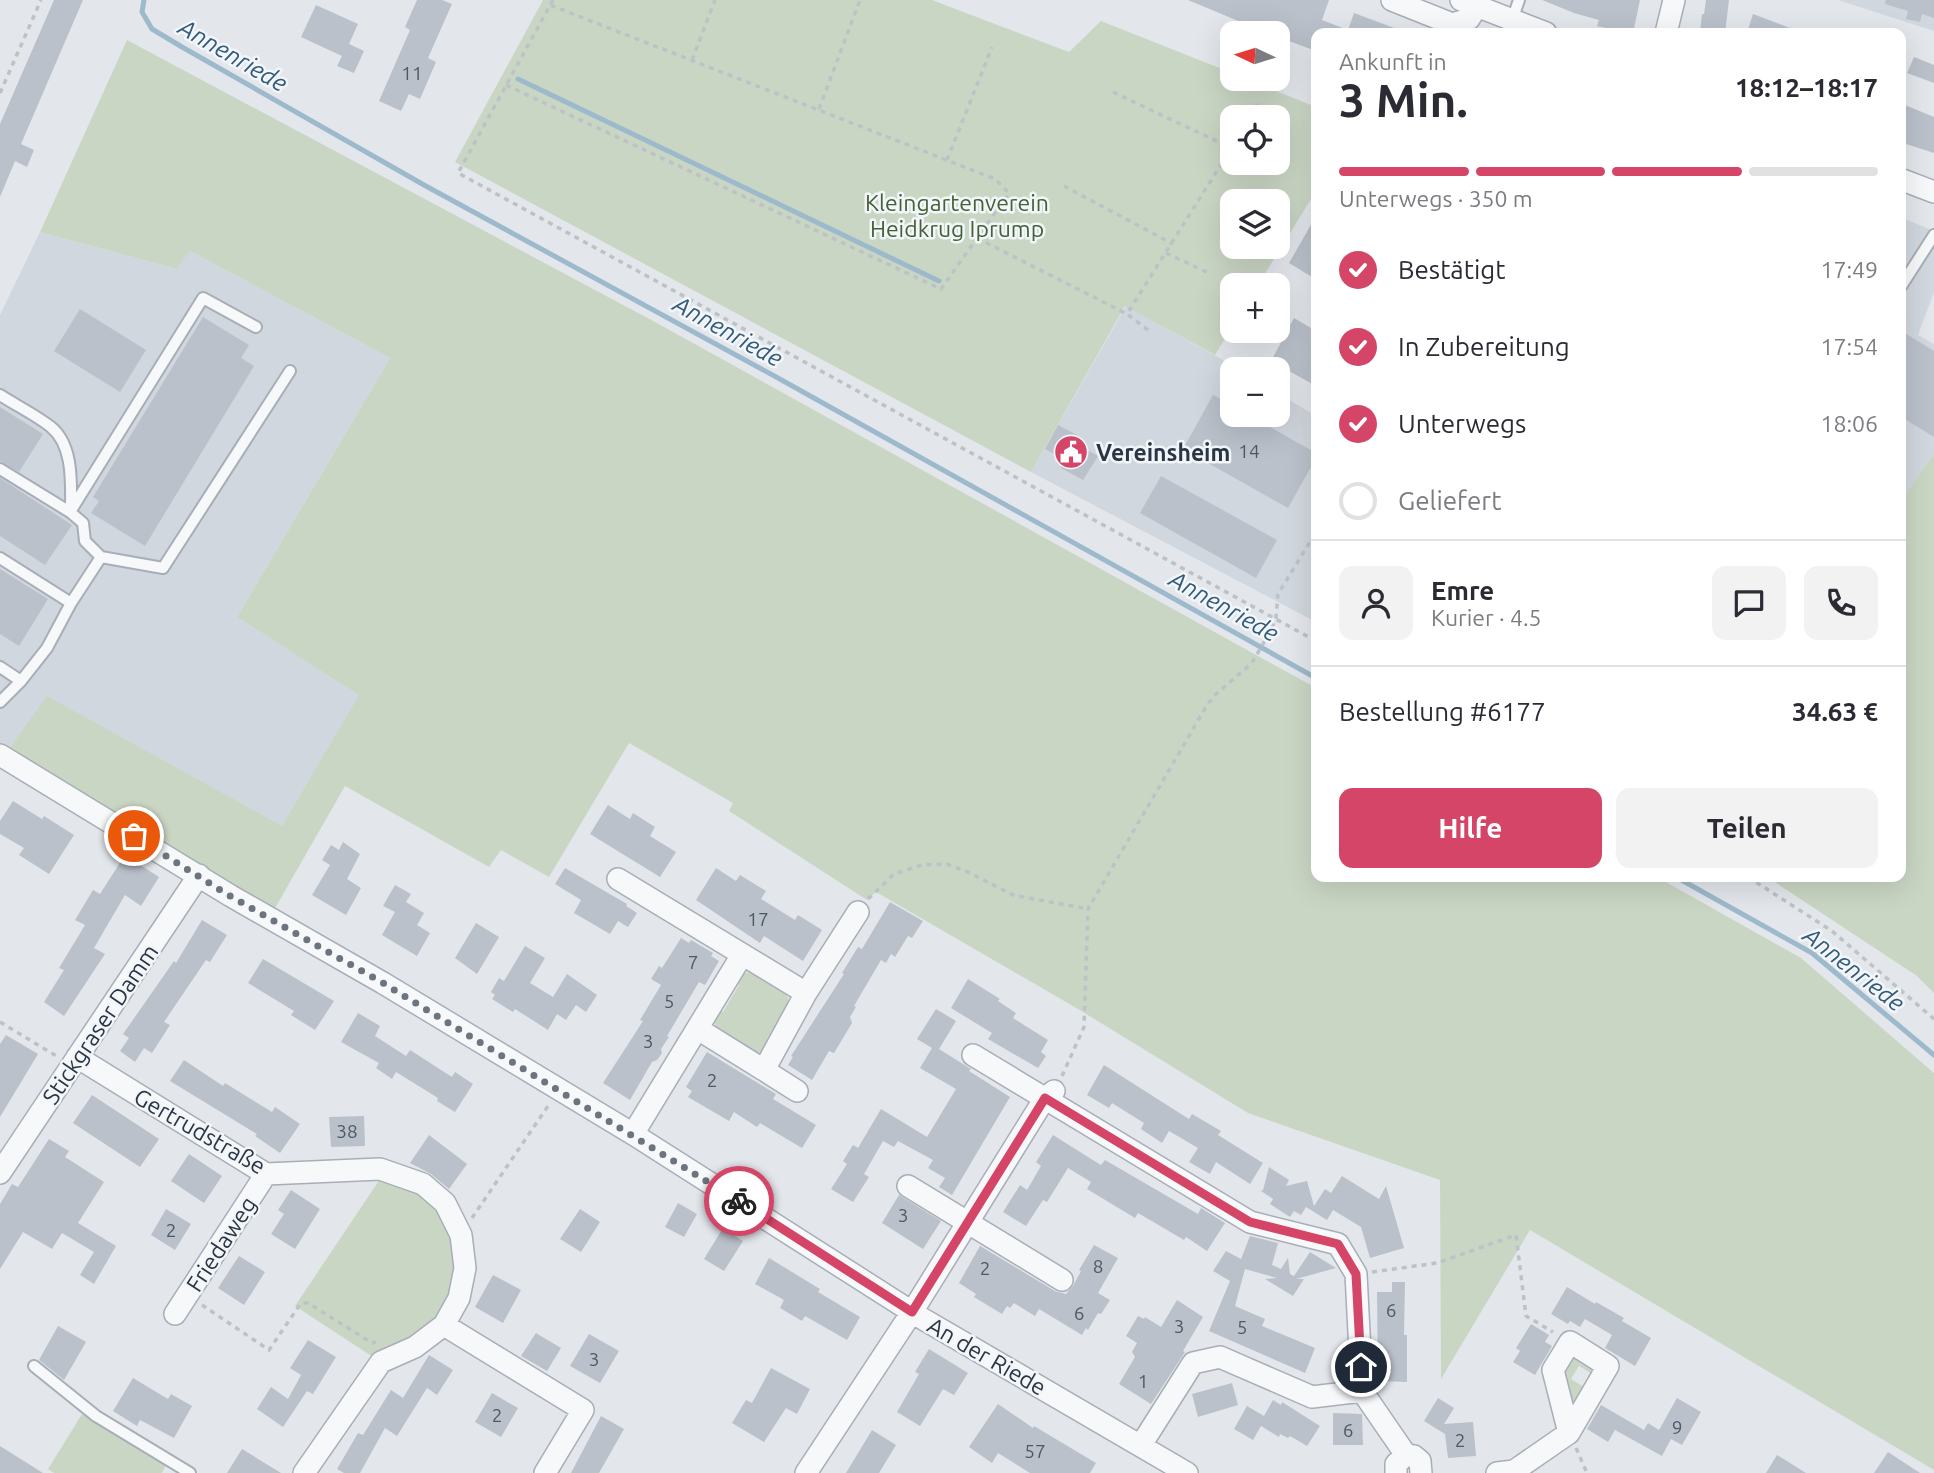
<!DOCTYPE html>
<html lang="de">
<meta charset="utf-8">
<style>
:root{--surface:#fff;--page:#f2f2f3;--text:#2b2b33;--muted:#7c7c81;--line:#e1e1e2;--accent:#d44568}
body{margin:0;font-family:Ubuntu,sans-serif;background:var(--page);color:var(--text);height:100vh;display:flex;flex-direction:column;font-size:26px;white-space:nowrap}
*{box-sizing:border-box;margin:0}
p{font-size:23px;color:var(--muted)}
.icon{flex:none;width:38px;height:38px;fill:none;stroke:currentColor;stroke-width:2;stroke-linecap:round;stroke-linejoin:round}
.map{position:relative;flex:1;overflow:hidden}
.sheet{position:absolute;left:1311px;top:28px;width:595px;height:854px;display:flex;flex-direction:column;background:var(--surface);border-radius:14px;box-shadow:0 7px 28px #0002}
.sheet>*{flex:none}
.needle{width:46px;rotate:274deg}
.tools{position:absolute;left:1220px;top:21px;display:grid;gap:14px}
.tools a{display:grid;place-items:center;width:70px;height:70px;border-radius:14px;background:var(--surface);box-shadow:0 7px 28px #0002;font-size:35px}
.pin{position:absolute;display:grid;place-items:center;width:60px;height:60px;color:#fff;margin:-30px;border:4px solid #fff;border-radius:50%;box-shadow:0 2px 7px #0007}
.courier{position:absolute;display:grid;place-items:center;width:70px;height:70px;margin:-35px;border:5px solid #d44568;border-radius:50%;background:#fff;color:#222;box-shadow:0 2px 9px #0007}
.summary em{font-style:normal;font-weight:700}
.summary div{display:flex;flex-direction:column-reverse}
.summary{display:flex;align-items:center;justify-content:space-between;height:119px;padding:0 28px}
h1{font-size:46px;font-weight:700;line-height:52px}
.bar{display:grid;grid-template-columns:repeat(4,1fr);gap:10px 7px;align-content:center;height:84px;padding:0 28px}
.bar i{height:9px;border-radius:5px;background:var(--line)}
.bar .current{background:var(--accent)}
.bar p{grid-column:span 4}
.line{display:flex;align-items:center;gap:18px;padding:0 28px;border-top:2px solid var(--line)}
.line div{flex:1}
.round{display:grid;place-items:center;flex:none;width:74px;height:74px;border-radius:14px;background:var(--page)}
ol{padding:0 28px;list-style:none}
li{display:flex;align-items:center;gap:21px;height:77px}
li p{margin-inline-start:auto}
li .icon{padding:7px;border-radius:50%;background:var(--accent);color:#fff;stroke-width:4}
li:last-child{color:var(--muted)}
li i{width:38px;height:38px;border:4px solid var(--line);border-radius:50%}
.cta{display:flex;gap:14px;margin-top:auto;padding:14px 28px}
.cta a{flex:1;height:80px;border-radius:14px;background:var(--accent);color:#fff;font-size:28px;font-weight:700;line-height:80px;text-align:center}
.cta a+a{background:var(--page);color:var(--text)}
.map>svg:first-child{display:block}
.built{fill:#d1d7de}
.green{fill:#cad6c4;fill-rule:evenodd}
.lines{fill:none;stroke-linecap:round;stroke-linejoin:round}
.stream{stroke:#9db9cc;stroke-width:5}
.building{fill:#bac1ca}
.service-casing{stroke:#a8aeb7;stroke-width:14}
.minor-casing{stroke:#a8aeb7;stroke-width:24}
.path{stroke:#bdc2c7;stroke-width:3.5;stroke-dasharray:5 5;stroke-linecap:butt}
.service{stroke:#f6f8fa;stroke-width:10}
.minor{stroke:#f6f8fa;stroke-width:21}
.done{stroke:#6b747f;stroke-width:7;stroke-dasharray:0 12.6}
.route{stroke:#d44568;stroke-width:9}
.labels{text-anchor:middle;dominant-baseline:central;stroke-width:5;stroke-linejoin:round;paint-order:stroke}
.number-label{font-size:19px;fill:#4e5966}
.park-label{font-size:23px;fill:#436137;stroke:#f3f6f9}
.poi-label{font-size:23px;font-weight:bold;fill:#2a3645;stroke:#f3f6f9;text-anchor:start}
.street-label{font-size:23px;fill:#2a3645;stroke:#f3f6f9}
.water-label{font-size:24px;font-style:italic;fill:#325a7a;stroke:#f3f6f9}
</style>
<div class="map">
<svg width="1934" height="1473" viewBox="0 0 1934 1473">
<rect width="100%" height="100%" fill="#e3e7ec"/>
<path class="built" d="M1838 0H1934V31Z
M1900 217 1934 231V292L1918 335 1934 344V454L1901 500Z
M40 232 177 269 190 251 390 358 237 617 360 694 282 827 48 697 8 750 0 745V315Z
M1126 306 1239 369H1232V415H1278V393L1316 416V622L1031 472Z"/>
<path class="green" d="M543 0H932L1069 52 1101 21 1232 73V79H1246L1316 107V191L1258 285H1232V327L1215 355 1125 306 1031 472 455 162ZM1278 117V163H1232V117ZM1278 201V247H1232V201Z
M127 40 655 322 1316 688V877H1657L1801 958 1934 1073V1470L1530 1230 1441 1379 1440 1180 1248 1113 1078 1009 876 892 867 900 729 811 733 803 629 743 549 877 501 850 489 867 345 786 274 910 8 750 47 696 282 826 359 695 237 617 390 358 190 251 177 269 40 232Z
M1934 454V993L1917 976 1767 877H1900L1901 500Z
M751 972 787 994 789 1003 767 1039 771 1042 766 1051 754 1053 717 1031 713 1017 718 1009 723 1012 739 985 734 982 739 974Z
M380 1179C391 1183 406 1185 416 1191 450 1211 469 1264 449 1300 443 1311 434 1321 425 1329 411 1343 388 1344 373 1357L295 1306Z
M1573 1356 1592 1367V1374L1579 1366 1571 1379 1584 1387 1574 1404 1568 1399 1562 1372Z
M82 1414 166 1465 162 1473H54L48 1469Z"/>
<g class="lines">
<path class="stream" d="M144 0 142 12 152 29 182 47 424 185 778 378 1316 678
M518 79 939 281
M1676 877 1812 953 1934 1055"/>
</g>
<path class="building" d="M54 0H83L21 144 34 150 27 167 15 161 0 197V124Z
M417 0H442L452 4 428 58 436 62 420 99 409 94 401 111 379 101 410 30 405 27Z
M1188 0H1329L1322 20 1348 30 1354 13 1405 32 1316 33V51L1278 37V33H1267Z
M1542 0H1640L1633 33H1619V31L1597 26 1599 20 1574 13Z
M1706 0H1729L1725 33H1700L1702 14H1704Z
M1886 0H1934V18L1922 14 1920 22 1906 19 1908 11 1885 4Z
M316 5 358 24 349 44 364 51 354 73 337 66 342 56 301 37Z
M1753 14 1798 31V33H1747Z
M1914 57 1934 65V83L1907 73Z
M1900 103 1934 117V153L1900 142Z
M1316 216V269L1312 277 1289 263Z
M80 309 146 350 120 392 54 351Z
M203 317 249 345 241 358 254 366 145 546 91 513 99 501 93 497Z
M1294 318 1316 331V386L1271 361Z
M1900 330 1934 351V437L1900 416Z
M1213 395 1232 405V415H1249L1316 453V458L1288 508 1183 449Z
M0 407 43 434 19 472 0 461Z
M1058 425 1079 436 1075 443 1098 456 1083 480 1061 468 1065 460 1045 449Z
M1161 476 1277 540 1256 578 1140 513Z
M0 478 72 525 45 565 0 536Z
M0 569 48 599 19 646 0 634Z
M13 801 42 819 44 816 74 835 49 874 19 855 24 848 0 834V821Z
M608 805 630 819 633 813 655 827 650 836 676 852 660 877 590 834Z
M343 842 360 854 347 879 361 888 346 915 312 895 330 865 322 860 331 845 339 850Z
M125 855 159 877 141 906 125 895 94 948 105 954 64 1016 44 1002 64 970 59 968 85 925 75 920 93 890 100 894Z
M565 868 627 904 626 906 637 913 628 927 618 921 610 934 574 913 581 900 555 884Z
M716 868 736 881 740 875 766 891 761 899 795 920 798 915 822 930 803 961 764 936 760 943 696 900Z
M395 885 411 894 406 902 424 913 417 925 430 933 417 956 382 935 395 912 383 906Z
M890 902 923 921 912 938 908 936 895 957 891 954 886 963 881 960 854 1006 856 1007 850 1017 852 1023 834 1053 829 1051 812 1080 788 1065 793 1057 791 1056 844 974 842 973 858 947 862 949Z
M202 920 227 935 210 962 206 960 164 1022 170 1025 152 1053 144 1048 135 1062 120 1051 129 1038 123 1034 174 961 176 963Z
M476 923 499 937 477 974 455 958Z
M681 938 689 943 691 940 713 953 711 956 719 961 705 985 699 982 667 1036 669 1037 661 1049 662 1053 657 1060 652 1062 630 1100 603 1083 643 1021 640 1020 661 985 651 979 659 966 662 968Z
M525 946 545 958 530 983 553 997 567 974 597 995 586 1012 576 1005 566 1020 557 1014 548 1030 515 1009 513 1012 492 999 495 995 491 992 499 978 504 981Z
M263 959 334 1001 315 1030 291 1015 294 1011 248 983Z
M968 979 1000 999 998 1001 1016 1013 1013 1018 1048 1040 1041 1052 1046 1056 1038 1068 988 1039 992 1033 951 1008Z
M936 1009 956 1021 939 1049 971 1069 969 1071 1010 1097 952 1195 939 1187 945 1178 928 1168 933 1160 898 1141 894 1147 883 1141 864 1174 869 1177 853 1202 831 1189 847 1164 843 1161 853 1145 858 1148 881 1109 927 1137 956 1089 920 1068 932 1048 917 1039Z
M358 1013 380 1026 375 1036 406 1056 410 1050 452 1077 455 1072 473 1084 455 1112 437 1101 438 1098 396 1072 392 1079 376 1068 379 1063 341 1042Z
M6 1035 38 1054 0 1117V1044Z
M707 1052 776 1094 773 1099 816 1125 802 1148 760 1123 757 1127 734 1112 729 1121 688 1097 692 1091 686 1087Z
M184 1060 223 1086 225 1083 272 1112 275 1107 300 1124 280 1153 255 1136 257 1134 170 1081Z
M1104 1065 1189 1119 1192 1114 1221 1131 1218 1135 1263 1163 1250 1184 1216 1162 1210 1174 1189 1162 1198 1148 1169 1131 1162 1143 1141 1129 1144 1123 1112 1103 1109 1108 1087 1095Z
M92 1095 159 1139 140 1167 73 1123Z
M364 1116 365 1146 331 1147 329 1117Z
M429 1135 467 1164 449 1189 431 1174 410 1163Z
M1053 1135 1096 1162 1101 1165 1105 1160 1198 1214 1201 1208 1225 1223 1207 1251 1186 1237 1184 1240 1138 1213 1135 1218 1087 1189 1091 1182 1068 1168 1047 1202 1043 1200 1026 1226 1003 1212 1020 1185 1027 1190 1041 1166 1036 1162Z
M49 1139 69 1151 65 1157 104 1182 78 1223 116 1246 94 1284 80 1275 94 1252 62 1233 52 1249 23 1232 0 1269V1204L12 1184 18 1187Z
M189 1154 222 1176 204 1203 171 1181Z
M1269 1167 1289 1180 1286 1186 1307 1181 1314 1206 1325 1189 1331 1193 1342 1176 1379 1199 1386 1186 1404 1248 1370 1258 1361 1227 1333 1210 1327 1220 1306 1207 1301 1215 1294 1211 1290 1217 1270 1204 1273 1199 1261 1191 1263 1190Z
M291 1190 320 1209 295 1249 271 1234 284 1214 278 1210Z
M899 1195 941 1221 923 1249 882 1223Z
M678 1203 697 1214 684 1237 665 1227Z
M166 1209 191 1224 175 1250 151 1235Z
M580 1209 600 1222 581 1252 560 1239Z
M723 1228 743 1241 724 1271 704 1259Z
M1250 1236 1278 1243 1272 1265 1281 1269 1288 1258 1290 1274 1294 1276 1310 1252 1336 1268 1296 1279H1304L1293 1296 1265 1279 1277 1278 1245 1269 1235 1306 1265 1319 1262 1326 1315 1348 1305 1373 1209 1331 1230 1281 1213 1271 1226 1251 1241 1259Z
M1094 1245 1118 1258 1098 1293 1110 1300 1101 1314 1098 1313 1088 1330 1086 1328 1082 1335 1039 1309 1035 1316 1014 1303 1010 1308 1007 1306 1002 1314 974 1297 976 1294 959 1283 980 1246 1055 1291 1066 1294 1073 1286 1081 1271 1079 1270Z
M239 1256 265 1272 244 1305 218 1288Z
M769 1258 820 1289 818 1292 860 1317 847 1340 805 1316 802 1321 780 1308 784 1300 755 1284Z
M493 1275 521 1290 503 1323 475 1307Z
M1392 1282H1405L1404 1335H1407V1382L1378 1381 1377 1292H1392Z
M1567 1287 1595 1304 1596 1302 1624 1318 1622 1321 1651 1338 1635 1366 1605 1348 1612 1335 1585 1319 1580 1327 1570 1321 1568 1324 1551 1314Z
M1177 1300 1203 1317 1183 1351 1185 1352 1151 1404 1119 1384 1135 1357 1132 1352 1137 1343 1126 1336 1138 1316 1144 1319 1145 1317 1161 1327Z
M1531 1324 1549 1335 1545 1342 1552 1346 1535 1375 1513 1362 1520 1351 1516 1348Z
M58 1326 86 1342 64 1380 39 1360Z
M536 1333 561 1348 547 1371 521 1356Z
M589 1334 619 1351 600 1383 570 1366Z
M308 1340 336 1357 313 1394 307 1391 283 1427 257 1409 271 1387 288 1399 301 1375 290 1368Z
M929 1349 968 1373 954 1395 943 1389 920 1426 897 1412 919 1374 915 1372Z
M429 1355 453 1370 437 1395 427 1388 397 1436 385 1428 360 1473H344L337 1469 358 1433 363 1435 391 1390 403 1398Z
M771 1368 810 1389 797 1414 786 1408 764 1442 732 1423 746 1400 752 1403Z
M133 1378 168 1399 171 1394 192 1406 174 1438 140 1420 137 1426 113 1411Z
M1232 1383 1238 1405 1198 1417 1192 1394Z
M492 1393 518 1408 501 1437 475 1422Z
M1438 1398 1454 1408 1444 1424 1473 1422 1476 1456 1448 1458 1445 1434 1424 1421Z
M1677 1398 1701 1412 1682 1445 1671 1439 1662 1456 1615 1430 1608 1442 1587 1429 1601 1405 1644 1430 1648 1423 1659 1430Z
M1273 1400 1281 1405 1282 1402 1320 1426 1307 1446 1290 1436 1288 1438 1280 1434 1279 1437 1261 1426 1253 1440 1234 1429 1247 1406 1264 1416Z
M998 1404 1033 1428 1034 1426 1096 1463 1090 1473H1030L998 1453 992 1463 969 1447Z
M1333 1413 1362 1414 1363 1445H1333Z
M601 1416 624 1429 599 1473H571Z
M872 1430 896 1445 879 1473H846Z
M0 1446 43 1473H0Z
M242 1449 281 1473H227Z
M1888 1452 1920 1473H1874Z
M1777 1455 1806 1473H1766Z"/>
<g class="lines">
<g class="service-casing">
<path id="service" d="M1512 20 1519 0
M1900 288 1934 235
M0 395C17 406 36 415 51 427 74 446 71 484 71 510
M0 469 70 512 83 523 85 541 101 557
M70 512 203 298 256 327
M0 558 71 603
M0 667 21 681
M0 702 21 681 47 648 71 603 101 557 163 568 290 371
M34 1366 96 1416 190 1473"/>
</g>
<g class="minor-casing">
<path id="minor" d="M1392 0 1452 24 1469 19 1477 6
M1461 0 1546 33
M1666 33 1674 0
M1900 179 1934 192
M0 755 231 896 383 983 633 1134 923 1319 1187 1473
M618 879 806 993
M698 1029 764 1070 806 993 858 912
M973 1055 1250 1222 1338 1244 1356 1274 1362 1391 1406 1455
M77 1057 266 1174 380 1169 423 1184 445 1203 461 1235 465 1268 459 1298 444 1325 415 1347 381 1362 304 1473
M764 1070 797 1091
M633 1134 742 955
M0 1173 199 875
M908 1186 1062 1280
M175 1314 266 1174
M444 1325 583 1410 545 1473
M1141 1445 1193 1363 1220 1357 1312 1397 1362 1391
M806 1473 912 1312 1045 1098 1054 1091
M1396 1473V1464L1406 1455 1414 1456 1420 1461 1421 1473
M1497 1473 1514 1471 1569 1433 1608 1366 1570 1342 1553 1370 1569 1433"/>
</g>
<path class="path" d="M553 0 458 173 1316 641
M692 60 715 0
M506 85 941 289 1009 193 995 179 550 5
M1113 92 1231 148
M0 93 41 0
M819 109 860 0
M1250 117 1259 101
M947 160 992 47
M1064 186 1173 244
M977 238 1127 314
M1166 253 1211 274
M1148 330 1127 314 1232 147
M1748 877 1832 931 1934 1019
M868 899 894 874 922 865 947 864 968 872 1013 895 1088 909
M0 1022 58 1057
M1062 1076 1084 1027 1088 909 1207 705 1215 695 1252 663 1272 628 1276 617 1278 594 1316 532
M472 1218 550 1103
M1372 1272 1437 1263 1516 1235 1526 1316 1553 1332
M202 1305 269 1350 301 1303H308L372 1343 376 1342
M1576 1448 1587 1473"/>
<use href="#service" class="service"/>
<use href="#minor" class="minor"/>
</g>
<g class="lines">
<path class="done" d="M134 836 230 896 383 983 739 1201"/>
<path class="route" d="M739 1201 912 1312 1045 1098 1250 1222 1338 1244 1356 1274 1361 1367"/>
</g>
<defs>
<g id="civic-disc" transform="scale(1.75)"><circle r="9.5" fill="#d44568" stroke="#f3f6f9"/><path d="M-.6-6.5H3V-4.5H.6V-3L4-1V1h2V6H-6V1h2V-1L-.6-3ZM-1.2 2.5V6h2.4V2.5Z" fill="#fff"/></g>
</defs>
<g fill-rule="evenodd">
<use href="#civic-disc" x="1071" y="452"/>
</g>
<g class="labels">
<g class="number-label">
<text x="412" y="73">11</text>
<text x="1249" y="451">14</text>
<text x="758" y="919">17</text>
<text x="693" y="962">7</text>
<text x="669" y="1001">5</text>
<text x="648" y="1041">3</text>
<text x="712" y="1080">2</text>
<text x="347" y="1131">38</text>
<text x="903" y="1215">3</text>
<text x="171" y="1230">2</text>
<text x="1098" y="1266">8</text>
<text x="985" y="1268">2</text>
<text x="1391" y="1310">6</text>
<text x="1079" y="1313">6</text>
<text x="1179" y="1326">3</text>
<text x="1242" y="1327">5</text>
<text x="594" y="1359">3</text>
<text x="1143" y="1381">1</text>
<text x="497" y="1415">2</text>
<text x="1677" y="1427">9</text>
<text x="1348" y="1430">6</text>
<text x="1460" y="1440">2</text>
<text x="1035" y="1451">57</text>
</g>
<g class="park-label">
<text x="957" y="202">Kleingartenverein<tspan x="957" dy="26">Heidkrug Iprump</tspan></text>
</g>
<g class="poi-label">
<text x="1096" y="452">Vereinsheim</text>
</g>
<g class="street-label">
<text transform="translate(100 1024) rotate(-56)">Stickgraser Damm</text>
<text transform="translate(200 1131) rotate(30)">Gertrudstraße</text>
<text transform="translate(221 1244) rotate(-57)">Friedaweg</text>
<text transform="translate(987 1356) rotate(30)">An der Riede</text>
</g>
<g class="water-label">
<text transform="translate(233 55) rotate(30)">Annenriede</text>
<text transform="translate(728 331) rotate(29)">Annenriede</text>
<text transform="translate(1224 606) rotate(29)">Annenriede</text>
<text transform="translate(1854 969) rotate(38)">Annenriede</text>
</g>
</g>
</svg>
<div class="tools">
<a><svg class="needle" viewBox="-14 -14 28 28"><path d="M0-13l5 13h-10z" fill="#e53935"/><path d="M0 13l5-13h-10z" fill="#7c7c81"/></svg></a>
<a><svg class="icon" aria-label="locate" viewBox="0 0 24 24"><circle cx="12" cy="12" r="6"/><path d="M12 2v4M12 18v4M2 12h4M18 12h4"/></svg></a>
<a><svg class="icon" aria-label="layers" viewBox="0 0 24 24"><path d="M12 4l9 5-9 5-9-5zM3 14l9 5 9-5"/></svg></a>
<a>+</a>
<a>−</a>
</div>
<div class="pin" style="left:134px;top:836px;background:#ea580c"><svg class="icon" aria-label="bag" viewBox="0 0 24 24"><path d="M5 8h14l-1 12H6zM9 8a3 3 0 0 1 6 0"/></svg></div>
<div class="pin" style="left:1361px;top:1367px;background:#1f2937"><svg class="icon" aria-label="home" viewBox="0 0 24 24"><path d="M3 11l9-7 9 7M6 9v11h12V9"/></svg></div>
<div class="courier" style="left:739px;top:1201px"><svg class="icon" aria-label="bike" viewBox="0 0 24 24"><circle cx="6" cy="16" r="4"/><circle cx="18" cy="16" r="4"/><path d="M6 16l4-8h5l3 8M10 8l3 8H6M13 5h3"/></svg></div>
<section class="sheet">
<div class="summary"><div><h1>3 Min.</h1><p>Ankunft in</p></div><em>18:12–18:17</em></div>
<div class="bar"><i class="current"></i><i class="current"></i><i class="current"></i><i></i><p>Unterwegs · 350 m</p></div>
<ol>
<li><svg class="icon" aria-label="check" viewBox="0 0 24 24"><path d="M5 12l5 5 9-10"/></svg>Bestätigt<p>17:49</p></li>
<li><svg class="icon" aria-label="check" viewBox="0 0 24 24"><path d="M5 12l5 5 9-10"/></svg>In Zubereitung<p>17:54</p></li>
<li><svg class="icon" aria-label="check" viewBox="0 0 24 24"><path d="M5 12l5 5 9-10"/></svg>Unterwegs<p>18:06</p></li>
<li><i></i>Geliefert</li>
</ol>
<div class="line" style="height:126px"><a class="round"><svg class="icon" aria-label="person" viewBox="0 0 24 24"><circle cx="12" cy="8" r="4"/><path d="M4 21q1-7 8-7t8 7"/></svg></a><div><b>Emre</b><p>Kurier · 4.5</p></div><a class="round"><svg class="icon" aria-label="chat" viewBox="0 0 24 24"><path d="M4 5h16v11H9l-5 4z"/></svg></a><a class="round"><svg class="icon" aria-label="phone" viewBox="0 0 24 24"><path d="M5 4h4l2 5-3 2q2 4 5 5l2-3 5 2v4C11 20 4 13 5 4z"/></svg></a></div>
<div class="line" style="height:91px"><div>Bestellung #6177</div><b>34.63 €</b></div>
<div class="cta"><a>Hilfe</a><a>Teilen</a></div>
</section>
</div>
